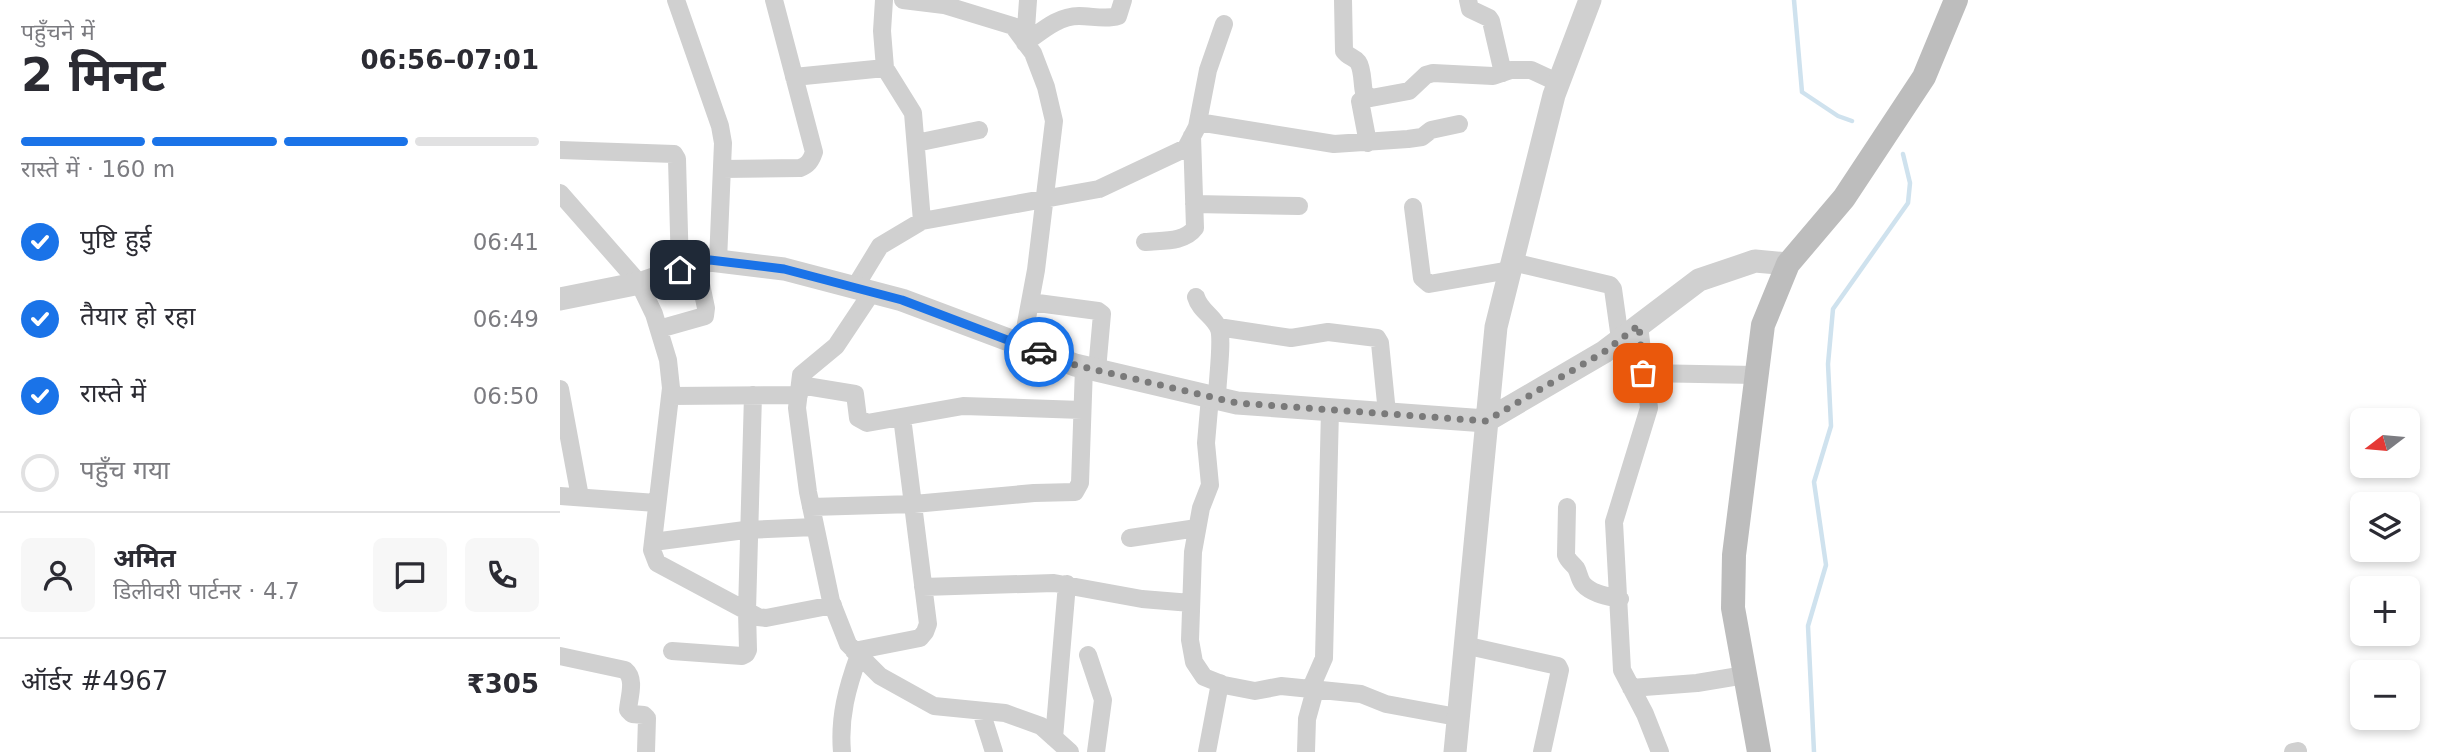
<!DOCTYPE html>
<html lang="hi">
<meta charset="utf-8">
<style>
:root{--surface:#fff;--page:#f7f7f7;--text:#2b2b33;--muted:#7c7c81;--line:#e1e1e2;--accent:#1a73e8}
body{margin:0;font-family:"DejaVu Sans","Noto Sans Devanagari",sans-serif;background:var(--page);color:var(--text);height:100vh;display:flex;flex-direction:column;font-size:26px;white-space:nowrap}
*{box-sizing:border-box;margin:0}
p{font-size:23px;color:var(--muted)}
.icon{flex:none;width:38px;height:38px;fill:none;stroke:currentColor;stroke-width:2;stroke-linecap:round;stroke-linejoin:round}
.map{position:relative;flex:1;overflow:hidden}
.details{display:flex;flex-direction:column;background:var(--surface);width:560px}
.details>*{flex:none}
.needle{width:46px;rotate:254deg}
.buttons{position:absolute;left:1790px;top:408px;display:grid;gap:14px}
.buttons a{display:grid;place-items:center;width:70px;height:70px;border-radius:10px;background:var(--surface);box-shadow:0 4px 10px #0003;font-size:35px}
.pin{position:absolute;display:grid;place-items:center;width:60px;height:60px;color:#fff;margin:-30px;border-radius:14px;box-shadow:0 4px 10px #0006}
.courier{position:absolute;display:grid;place-items:center;width:70px;height:70px;margin:-35px;border:5px solid #1a73e8;border-radius:50%;background:#fff;color:#222;box-shadow:0 2px 9px #0007}
.summary em{font-style:normal;font-weight:700}
.summary div{display:flex;flex-direction:column-reverse}
.summary{display:flex;align-items:center;justify-content:space-between;height:119px;padding:0 21px}
h1{font-size:46px;font-weight:700;line-height:52px}
.bar{display:grid;grid-template-columns:repeat(4,1fr);gap:10px 7px;align-content:center;height:84px;padding:0 21px}
.bar i{height:9px;border-radius:5px;background:var(--line)}
.bar .active{background:var(--accent)}
.bar p{grid-column:span 4}
.line{display:flex;align-items:center;gap:18px;padding:0 21px;border-top:2px solid var(--line)}
.line div{flex:1}
.round{display:grid;place-items:center;flex:none;width:74px;height:74px;border-radius:10px;background:var(--page)}
ol{padding:0 21px;list-style:none}
li{display:flex;align-items:center;gap:21px;height:77px}
li p{margin-inline-start:auto}
li .icon{padding:7px;border-radius:50%;background:var(--accent);color:#fff;stroke-width:4}
li:last-child{color:var(--muted)}
li i{width:38px;height:38px;border:4px solid var(--line);border-radius:50%}
main{display:flex;flex:1;min-height:0}
.map>svg:first-child{display:block}
.lines{fill:none;stroke-linecap:round;stroke-linejoin:round}
.stream{stroke:#cfe2ee;stroke-width:4.5}
.minor{stroke:#d0d0d0;stroke-width:18}
.tertiary{stroke:#d0d0d0;stroke-width:23}
.secondary{stroke:#bdbdbd;stroke-width:24}
.done{stroke:#7a7a7a;stroke-width:7;stroke-dasharray:0 12.6}
.route{stroke:#1a73e8;stroke-width:9}
</style>
<main>
<section class="details">
<div class="summary"><div><h1>2 मिनट</h1><p>पहुँचने में</p></div><em>06:56–07:01</em></div>
<div class="bar"><i class="active"></i><i class="active"></i><i class="active"></i><i></i><p>रास्ते में · 160 m</p></div>
<ol>
<li><svg class="icon" aria-label="check" viewBox="0 0 24 24"><path d="M5 12l5 5 9-10"/></svg>पुष्टि हुई<p>06:41</p></li>
<li><svg class="icon" aria-label="check" viewBox="0 0 24 24"><path d="M5 12l5 5 9-10"/></svg>तैयार हो रहा<p>06:49</p></li>
<li><svg class="icon" aria-label="check" viewBox="0 0 24 24"><path d="M5 12l5 5 9-10"/></svg>रास्ते में<p>06:50</p></li>
<li><i></i>पहुँच गया</li>
</ol>
<div class="line" style="height:126px"><a class="round"><svg class="icon" aria-label="person" viewBox="0 0 24 24"><circle cx="12" cy="8" r="4"/><path d="M4 21q1-7 8-7t8 7"/></svg></a><div><b>अमित</b><p>डिलीवरी पार्टनर · 4.7</p></div><a class="round"><svg class="icon" aria-label="chat" viewBox="0 0 24 24"><path d="M4 5h16v11H9l-5 4z"/></svg></a><a class="round"><svg class="icon" aria-label="phone" viewBox="0 0 24 24"><path d="M5 4h4l2 5-3 2q2 4 5 5l2-3 5 2v4C11 20 4 13 5 4z"/></svg></a></div>
<div class="line" style="height:91px"><div>ऑर्डर #4967</div><b>₹305</b></div>
</section>
<div class="map">
<svg width="1882" height="752" viewBox="0 0 1882 752">
<rect width="100%" height="100%" fill="#fff"/>
<g class="lines">
<path class="stream" d="M1234 0 1242 92 1278 116 1292 121
M1254 752 1248 626 1266 565 1254 482 1271 426 1268 364 1273 309 1348 203 1350 183 1343 154"/>
<path class="minor" d="M116 0 160 126 163 143 158 261
M324 0 322 31 325 68 353 113 362 221
M343 0 384 5 453 26 473 53 486 87 494 121 476 270 462 345
M783 0 784 51C788 57 794 57 798 62 803 69 802 84 804 92L811 98 849 91 866 75 873 73 933 76 951 70H971L999 83
M908 0 910 9 929 18 931 21 943 73
M465 43C482 31 498 16 519 16 532 16 546 20 558 16L563 0
M465 43 468 0
M234 77 325 68
M800 101 808 143
M638 122 774 144 848 139 862 137 871 130 899 124
M356 143 419 130
M0 150 114 154 117 159 120 270
M162 169 240 168C248 165 251 161 254 152L214 0
M0 193 79 283 94 314 108 360 111 388 92 550 97 563 198 617 206 618 273 605
M634 204 739 206
M853 207 862 278 869 284 950 270
M585 242C601 240 624 243 635 228L632 136
M952 262 1050 285 1053 289 1060 339
M295 287 320 246 362 221 539 189 626 148 637 127 648 70 664 24
M312 292 276 346 241 375 237 408 248 492 271 601 288 644 320 676 374 706 445 713 481 726 510 752
M636 297C640 311 654 316 659 329 663 341 657 383 657 398
M470 302 538 311 542 314 537 370
M1079 325 1089 408 1054 522 1062 670 1085 714 1100 752
M658 327 731 338 768 332 817 338 820 343 827 413
M99 329 145 316 146 308 137 265
M1083 373 1196 375
M240 385 295 394 298 418 307 423 403 406 522 410
M0 389 20 497
M110 396 239 395
M650 397 646 443 650 485 641 508 633 552 630 640 634 662 644 677 664 685 695 691 721 686 801 694 826 704 897 717
M0 496 96 503
M251 507 354 504 474 493 515 492 520 483 524 367
M1007 507 1006 555C1008 561 1012 563 1016 568 1019 573 1019 579 1023 584 1032 594 1047 596 1060 599
M570 538 637 528
M93 542 185 530 255 527
M363 587 494 583 582 599 631 603
M904 645 998 666 1000 670 982 752
M112 651 182 656 186 654 188 650 187 611 193 395
M294 651 360 638 365 632 368 624 342 417
M528 655 543 700 536 752
M0 656 65 670C76 679 69 697 68 710L72 714 84 715 87 718 86 752
M1071 688 1137 683 1185 675
M750 690 764 658 770 410
M421 711 434 752
M494 738 507 584
M282 752C279 717 287 688 299 655
M647 752 660 683
M746 752 747 719 755 690
M1733 752 1738 751"/>
<path class="tertiary" d="M0 299 85 282 150 260 224 269 342 300 515 365 677 403 926 421 1044 352 1139 280 1195 261 1228 264
M895 752 936 327 994 95 1030 0"/>
<path class="secondary" d="M1199 752 1173 608 1174 555 1203 325 1228 264 1284 198 1364 77 1396 0"/>
</g>
<g class="lines">
<path class="done" d="M479 352 515 365 677 403 926 421 1044 352 1079 325 1083 373"/>
<path class="route" d="M120 270 150 260 224 269 342 300 479 352"/>
</g>
</svg>
<div class="buttons">
<a><svg class="needle" viewBox="-14 -14 28 28"><path d="M0-13l5 13h-10z" fill="#e53935"/><path d="M0 13l5-13h-10z" fill="#7c7c81"/></svg></a>
<a><svg class="icon" aria-label="layers" viewBox="0 0 24 24"><path d="M12 4l9 5-9 5-9-5zM3 14l9 5 9-5"/></svg></a>
<a>+</a>
<a>−</a>
</div>
<div class="pin" style="left:1083px;top:373px;background:#ea580c"><svg class="icon" aria-label="bag" viewBox="0 0 24 24"><path d="M5 8h14l-1 12H6zM9 8a3 3 0 0 1 6 0"/></svg></div>
<div class="pin" style="left:120px;top:270px;background:#1f2937"><svg class="icon" aria-label="home" viewBox="0 0 24 24"><path d="M3 11l9-7 9 7M6 9v11h12V9"/></svg></div>
<div class="courier" style="left:479px;top:352px"><svg class="icon" aria-label="car" viewBox="0 0 24 24"><path d="M5 17H2v-5l4-1 3-4h7l3 4 3 1v5h-3M9 17h6M6 11h13"/><circle cx="7" cy="17" r="2"/><circle cx="17" cy="17" r="2"/></svg></div>
</div>
</main>
